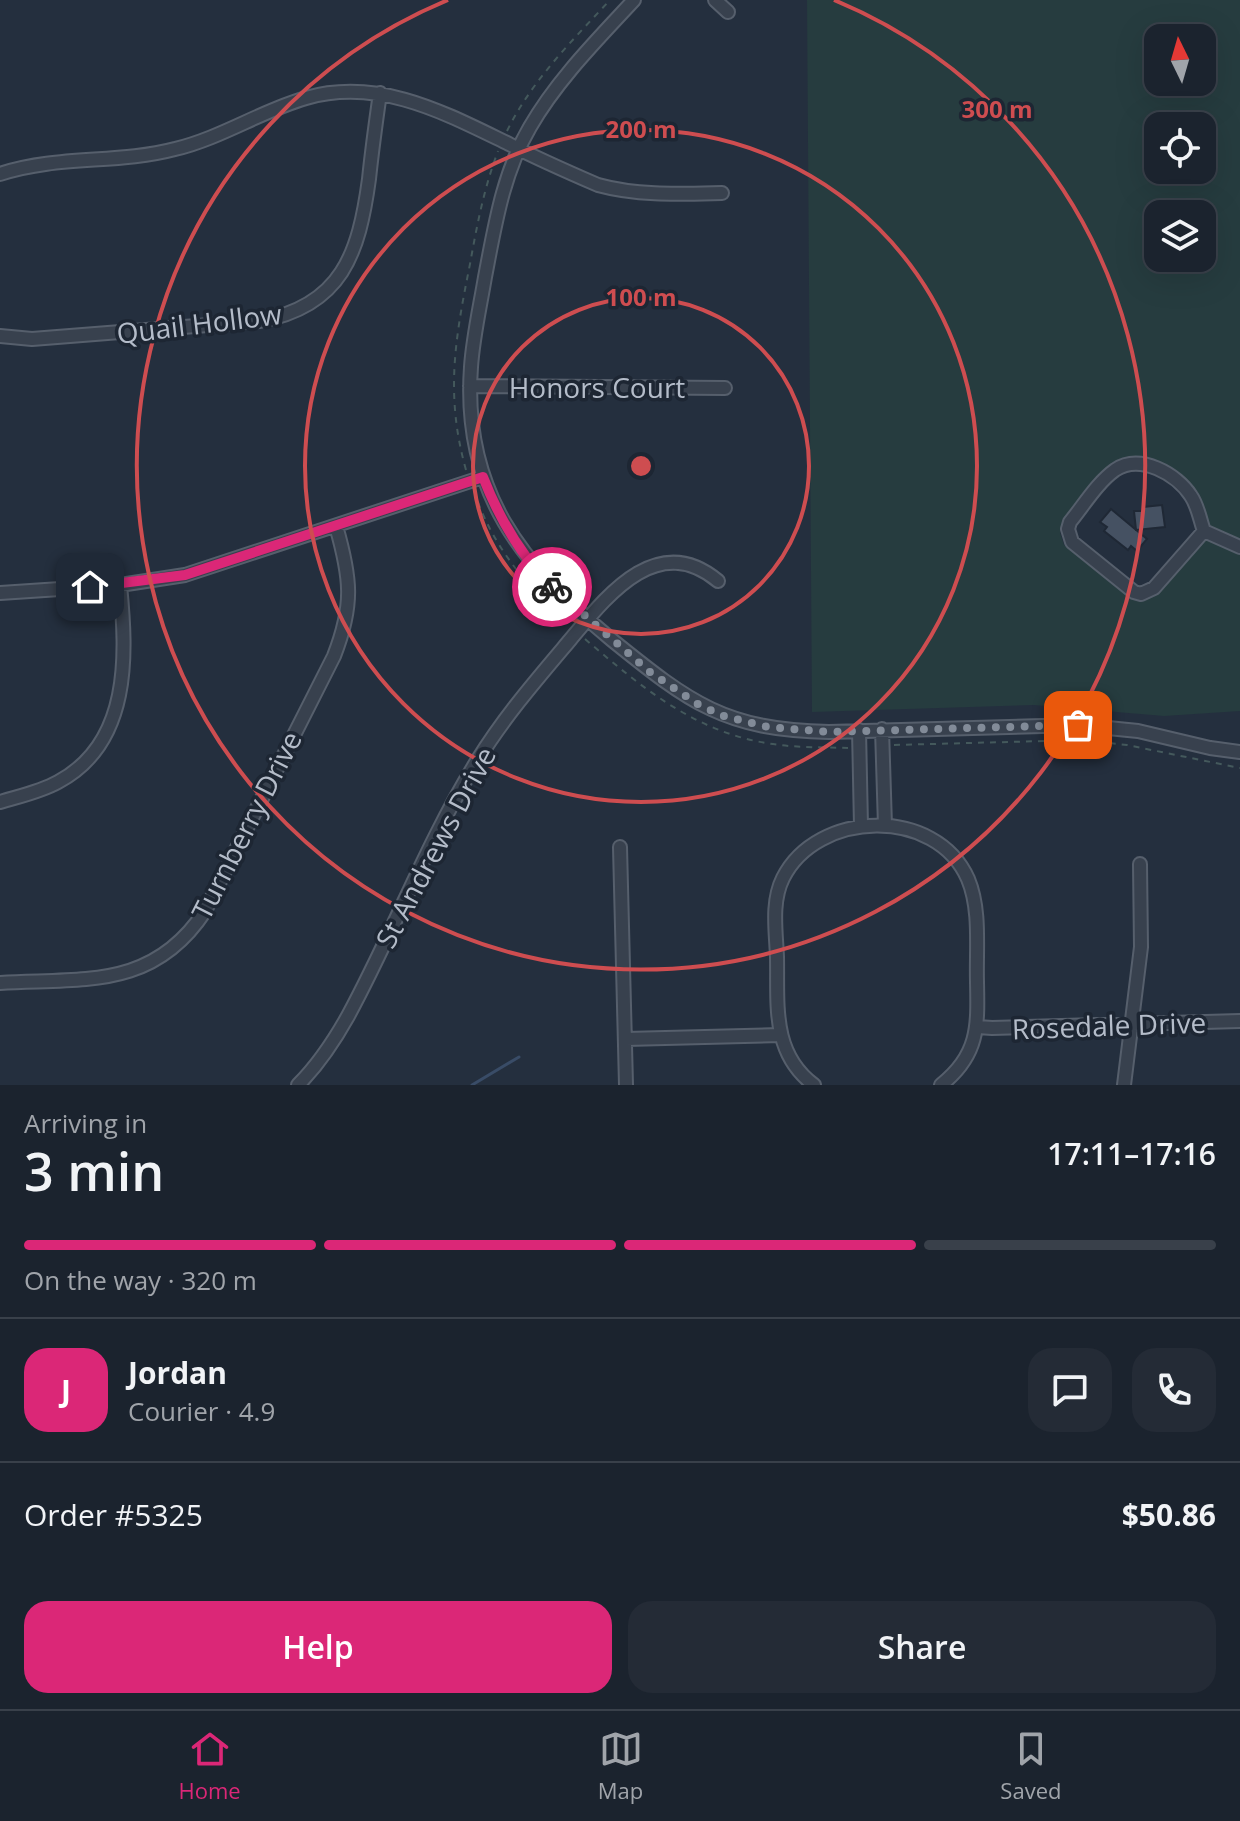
<!DOCTYPE html>
<meta charset="utf-8">
<style>
:root{--surface:#1b232e;--page:#242b36;--text:#f1f3f6;--muted:#a0a4aa;--line:#39404a;--accent:#db2777}
body{margin:0;font-family:"Open Sans",sans-serif;background:var(--page);color:var(--text);height:100vh;display:flex;flex-direction:column;font-size:30px;white-space:nowrap}
*{box-sizing:border-box;margin:0}
p{font-size:26px;color:var(--muted)}
.icon{flex:none;width:44px;height:44px;fill:none;stroke:currentColor;stroke-width:2;stroke-linecap:round;stroke-linejoin:round}
.map{position:relative;height:1085px;overflow:hidden}
.panel{display:flex;flex-direction:column;background:var(--surface);flex:1}
.panel>*{flex:none}
.needle{width:52px;rotate:355deg}
.fabs{position:absolute;left:1144px;top:24px;display:grid;gap:16px}
.fabs a{display:grid;place-items:center;width:72px;height:72px;border-radius:16px;background:var(--surface);box-shadow:0 8px 32px #0002,0 0 0 2px var(--line);font-size:40px}
.pin{position:absolute;display:grid;place-items:center;width:68px;height:68px;color:#fff;margin:-34px;border-radius:16px;box-shadow:0 4px 12px #0006}
.courier{position:absolute;display:grid;place-items:center;width:80px;height:80px;margin:-40px;border:6px solid #db2777;border-radius:50%;background:#fff;color:#222;box-shadow:0 2px 10px #0007}
.overview em{font-style:normal;font-weight:600}
.overview div{display:flex;flex-direction:column-reverse}
.overview{display:flex;align-items:center;justify-content:space-between;height:136px;padding:0 24px}
h1{font-size:52px;font-weight:600;line-height:60px}
.bar{display:grid;grid-template-columns:repeat(4,1fr);gap:12px 8px;align-content:center;height:96px;padding:0 24px}
.bar i{height:10px;border-radius:6px;background:var(--line)}
.bar .selected{background:var(--accent)}
.bar p{grid-column:span 4}
.line{display:flex;align-items:center;gap:20px;padding:0 24px;border-top:2px solid var(--line)}
.line div{flex:1}
.round{display:grid;place-items:center;flex:none;width:84px;height:84px;border-radius:24px;background:var(--page)}
.primary-button{display:flex;gap:16px;margin-top:auto;padding:16px 24px}
.primary-button a{flex:1;height:92px;border-radius:24px;background:var(--accent);color:#fff;font-size:32px;font-weight:600;line-height:92px;text-align:center}
.primary-button a+a{background:var(--page);color:var(--text)}
.dock{display:flex;justify-content:space-around;align-items:center;height:112px;border-top:2px solid var(--line);background:var(--surface);font-size:22px;color:var(--muted)}
.dock a{display:grid;justify-items:center;gap:4px}
.dock .selected{color:var(--accent)}
.map>svg:first-child{display:block}
.green{fill:#263c3f;fill-rule:evenodd}
.lines{fill:none;stroke-linecap:round;stroke-linejoin:round}
.stream{stroke:#394c67;stroke-width:3}
.building{fill:#455162;stroke:#1f2835;stroke-width:2}
.minor-casing{stroke:#565f6c;stroke-width:16}
.path{stroke:#44595c;stroke-width:2;stroke-dasharray:6 6;stroke-linecap:butt}
.minor{stroke:#38414e;stroke-width:12}
.done{stroke:#828b98;stroke-width:8;stroke-dasharray:0 14.4}
.route{stroke:#db2777;stroke-width:10}
.ring{fill:none;stroke:#ce4d50;stroke-width:4}
.labels{text-anchor:middle;dominant-baseline:central;stroke-width:7;stroke-linejoin:round;paint-order:stroke}
.street-label{font-size:28px;fill:#b4bcc9;stroke:#1d2633}
.centre{fill:#ce4d50;stroke:#1d2633;stroke-width:4}
.ring-label{font-size:24px;text-anchor:middle;font-weight:bold;fill:#ce4d50;stroke:#1d2633;stroke-width:7;stroke-linejoin:round;paint-order:stroke}
</style>
<div class="map">
<svg width="1240" height="1085" viewBox="0 0 1240 1085">
<rect width="100%" height="100%" fill="#242f3e"/>
<path class="green" d="M807 0H1240V711L1164 716 1034 705 812 712ZM1158 38H1202V82H1158ZM1158 126H1202V170H1158ZM1158 214H1202V258H1158ZM1139 458C1186 466 1191 489 1210 527L1201 542 1148 599 1140 600 1064 545 1060 533 1063 519 1111 466 1122 460Z"/>
<g class="lines">
<path class="stream" d="M472 1085 519 1057"/>
</g>
<path class="building" d="M1162 505 1165 527 1136 530 1134 511H1143V507Z
M1111 509 1147 539 1137 551 1131 546 1128 550 1104 531 1107 527 1100 522Z"/>
<g class="lines">
<g class="minor-casing">
<path id="minor" d="M634 0C597 40 557 80 530 127 503 173 495 225 485 277 480 307 473 337 471 367 462 492 522 565 612 640 690 703 725 730 829 732L1078 725 1138 731 1210 748 1240 752
M715 0 728 12
M0 174C57 155 118 164 175 149 221 138 261 111 306 98 379 77 445 113 509 144 538 159 568 172 598 185 638 196 680 194 722 193
M0 336 32 339 260 321C342 306 359 253 369 179 372 150 376 121 380 93
M470 386 725 388
M1204 531 1154 588 1141 594 1134 592 1072 542 1068 529 1070 522C1084 505 1097 483 1115 470 1140 453 1177 474 1191 496 1198 506 1200 520 1204 531L1240 547
M0 593 120 585 185 575 483 477
M882 729 885 826
M859 730 861 826
M0 802C20 796 40 792 58 782 131 743 127 655 120 585
M620 847 626 1085
M0 983C84 978 153 990 205 911L334 656C354 605 351 578 336 526
M978 1027 992 1028 1240 1021
M626 1039 780 1035
M298 1085C318 1065 334 1041 348 1016 393 933 427 842 477 761 504 717 537 679 570 640 606 597 657 530 718 581
M814 1085C771 1053 778 1004 777 957 776 931 771 902 783 878 817 810 936 806 968 879 981 910 976 949 977 982 978 1026 979 1055 941 1085
M1124 1085 1141 947 1140 864"/>
</g>
<path class="path" d="M507 131C532 80 572 41 610 0
M466 470C445 395 455 339 470 264 477 225 484 188 498 151
M474 491C491 544 527 588 569 624
M585 639C641 687 697 734 773 744 798 748 823 747 848 748
M894 745 1083 740 1127 745 1240 768"/>
<use href="#minor" class="minor"/>
</g>
<g class="lines">
<path class="done" d="M552 587 650 672 699 705 724 716 768 727 829 732 1078 725"/>
<path class="route" d="M90 587 185 575 483 477C499 518 521 556 552 587"/>
</g>
<g class="ring">
<circle cx="641" cy="466" r="168"/>
<circle cx="641" cy="466" r="336"/>
<path d="M834 0A504 504 0 1 1 448 0"/>
</g>
<g class="labels">
<g class="street-label">
<text transform="translate(199 323) rotate(-7)">Quail Hollow</text>
<text x="597" y="387">Honors Court</text>
<text transform="translate(246 825) rotate(-63)">Turnberry Drive</text>
<text transform="translate(435 847) rotate(-62)">St Andrews Drive</text>
<text transform="translate(1109 1025) rotate(-2)">Rosedale Drive</text>
</g>
</g>
<circle cx="641" cy="466" r="12" class="centre"/>
<g class="ring-label">
<text x="997" y="118">300 m</text>
<text x="641" y="138">200 m</text>
<text x="641" y="306">100 m</text>
</g>
</svg>
<div class="fabs">
<a><svg class="needle" viewBox="-14 -14 28 28"><path d="M0-13l5 13h-10z" fill="#e53935"/><path d="M0 13l5-13h-10z" fill="#a0a4aa"/></svg></a>
<a><svg class="icon" aria-label="locate" viewBox="0 0 24 24"><circle cx="12" cy="12" r="6"/><path d="M12 2v4M12 18v4M2 12h4M18 12h4"/></svg></a>
<a><svg class="icon" aria-label="layers" viewBox="0 0 24 24"><path d="M12 4l9 5-9 5-9-5zM3 14l9 5 9-5"/></svg></a>
</div>
<div class="pin" style="left:1078px;top:725px;background:#ea580c"><svg class="icon" aria-label="bag" viewBox="0 0 24 24"><path d="M5 8h14l-1 12H6zM9 8a3 3 0 0 1 6 0"/></svg></div>
<div class="pin" style="left:90px;top:587px;background:#1f2937"><svg class="icon" aria-label="home" viewBox="0 0 24 24"><path d="M3 11l9-7 9 7M6 9v11h12V9"/></svg></div>
<div class="courier" style="left:552px;top:587px"><svg class="icon" aria-label="bike" viewBox="0 0 24 24"><circle cx="6" cy="16" r="4"/><circle cx="18" cy="16" r="4"/><path d="M6 16l4-8h5l3 8M10 8l3 8H6M13 5h3"/></svg></div>
</div>
<section class="panel">
<div class="overview"><div><h1>3 min</h1><p>Arriving in</p></div><em>17:11–17:16</em></div>
<div class="bar"><i class="selected"></i><i class="selected"></i><i class="selected"></i><i></i><p>On the way · 320 m</p></div>
<div class="line" style="height:144px"><b class="round" style="background:var(--accent);color:#fff">J</b><div><b>Jordan</b><p>Courier · 4.9</p></div><a class="round"><svg class="icon" aria-label="chat" viewBox="0 0 24 24"><path d="M4 5h16v11H9l-5 4z"/></svg></a><a class="round"><svg class="icon" aria-label="phone" viewBox="0 0 24 24"><path d="M5 4h4l2 5-3 2q2 4 5 5l2-3 5 2v4C11 20 4 13 5 4z"/></svg></a></div>
<div class="line" style="height:104px"><div>Order #5325</div><b>$50.86</b></div>
<div class="primary-button"><a>Help</a><a>Share</a></div>
</section>
<nav class="dock">
<a class="selected"><svg class="icon" aria-label="home" viewBox="0 0 24 24"><path d="M3 11l9-7 9 7M6 9v11h12V9"/></svg>Home</a>
<a><svg class="icon" aria-label="map" viewBox="0 0 24 24"><path d="M3 6l6-2 6 2 6-2v14l-6 2-6-2-6 2zM9 4v14M15 6v14"/></svg>Map</a>
<a><svg class="icon" aria-label="saved" viewBox="0 0 24 24"><path d="M7 4h10v16l-5-4-5 4z"/></svg>Saved</a>
</nav>
